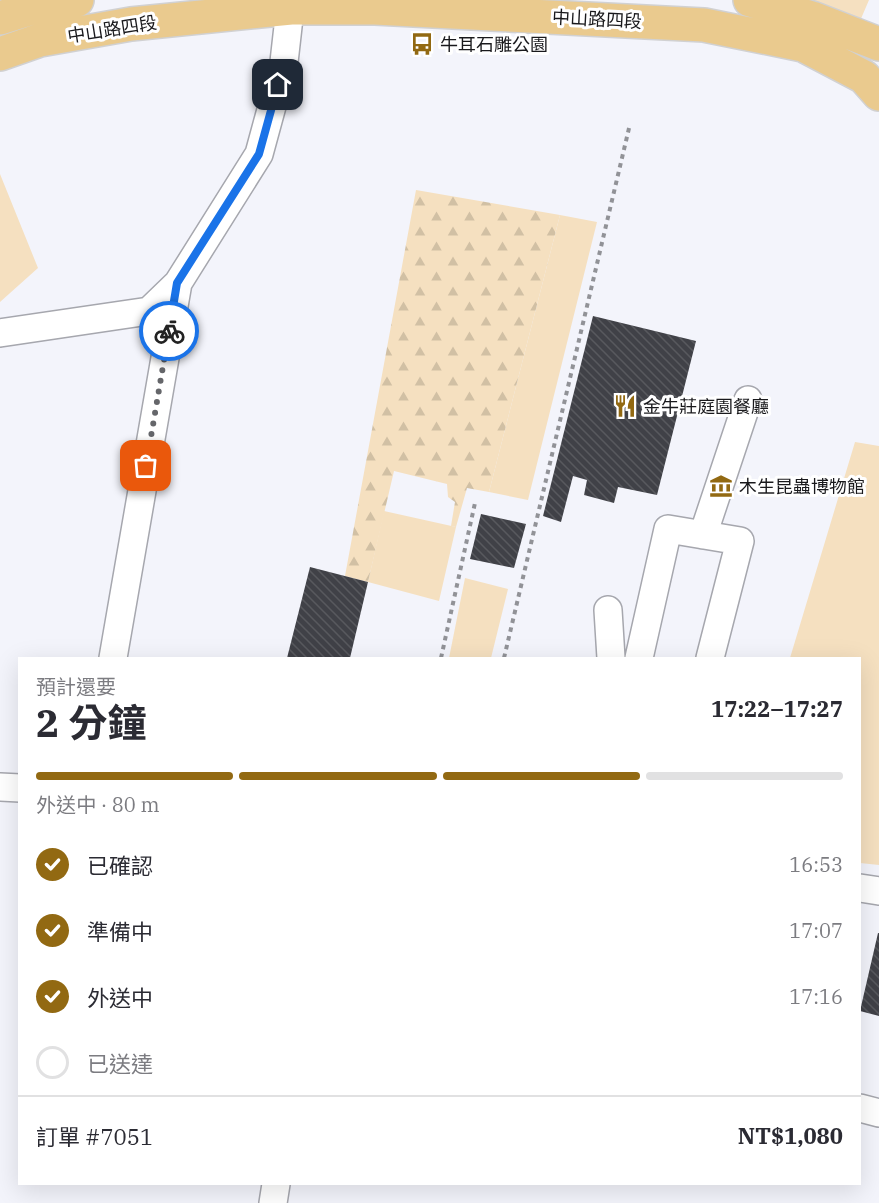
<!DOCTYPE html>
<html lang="zh-TW">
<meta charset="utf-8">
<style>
:root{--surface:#fff;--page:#f7f7f7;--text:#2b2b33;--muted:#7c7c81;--line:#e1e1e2;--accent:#926912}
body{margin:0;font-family:"IBM Plex Serif","Noto Sans TC",serif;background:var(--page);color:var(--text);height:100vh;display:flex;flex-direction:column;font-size:22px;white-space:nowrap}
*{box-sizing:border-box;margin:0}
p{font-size:20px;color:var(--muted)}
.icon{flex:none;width:33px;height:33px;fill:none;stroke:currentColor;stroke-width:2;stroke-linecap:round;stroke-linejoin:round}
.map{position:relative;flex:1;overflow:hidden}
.panel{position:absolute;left:18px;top:657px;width:843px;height:528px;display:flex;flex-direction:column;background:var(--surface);border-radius:0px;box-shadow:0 6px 24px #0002}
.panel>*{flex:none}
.pin{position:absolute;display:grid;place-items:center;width:51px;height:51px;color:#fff;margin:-26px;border-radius:12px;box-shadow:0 3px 9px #0006}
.courier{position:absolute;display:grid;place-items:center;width:60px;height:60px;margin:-30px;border:4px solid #1a73e8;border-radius:50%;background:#fff;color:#222;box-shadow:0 2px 8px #0007}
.head em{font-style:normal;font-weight:700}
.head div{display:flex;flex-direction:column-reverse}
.head{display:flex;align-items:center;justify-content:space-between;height:102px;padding:0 18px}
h1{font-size:39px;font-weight:700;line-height:45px}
.bar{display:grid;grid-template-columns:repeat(4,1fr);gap:9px 6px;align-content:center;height:72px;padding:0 18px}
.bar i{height:8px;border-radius:4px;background:var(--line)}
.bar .active{background:var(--accent)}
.bar p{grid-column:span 4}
.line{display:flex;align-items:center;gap:15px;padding:0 18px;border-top:2px solid var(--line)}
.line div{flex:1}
ol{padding:0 18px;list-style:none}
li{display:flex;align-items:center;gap:18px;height:66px}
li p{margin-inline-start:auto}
li .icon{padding:6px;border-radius:50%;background:var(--accent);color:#fff;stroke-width:4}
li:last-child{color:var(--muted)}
li i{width:33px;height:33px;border:3px solid var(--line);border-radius:50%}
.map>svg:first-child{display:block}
.green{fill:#f5e0c0}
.forest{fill:url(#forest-firs)}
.building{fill:url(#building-back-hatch)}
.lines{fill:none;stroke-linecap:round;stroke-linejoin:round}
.minor-casing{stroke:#a6a7ae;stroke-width:30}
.major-casing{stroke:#d1d1d2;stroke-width:36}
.path{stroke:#919297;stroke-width:4;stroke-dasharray:4.5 4.5;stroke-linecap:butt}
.minor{stroke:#fff;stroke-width:27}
.major{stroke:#eaca8e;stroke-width:33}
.done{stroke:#65666a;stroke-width:6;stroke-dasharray:0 10.8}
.route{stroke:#1a73e8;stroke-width:8}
.labels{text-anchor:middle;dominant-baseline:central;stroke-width:6;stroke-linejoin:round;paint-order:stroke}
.street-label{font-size:18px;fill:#19191c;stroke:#fff}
.poi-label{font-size:18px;fill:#19191c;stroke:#fff;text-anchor:start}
</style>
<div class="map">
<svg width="879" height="1203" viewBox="0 0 879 1203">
<defs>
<pattern id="forest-firs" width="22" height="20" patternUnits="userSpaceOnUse" patternTransform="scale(1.5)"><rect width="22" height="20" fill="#f5e0c0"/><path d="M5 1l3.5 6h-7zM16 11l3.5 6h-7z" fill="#d1c0a4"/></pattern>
<pattern id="building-back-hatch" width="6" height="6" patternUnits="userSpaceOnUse" patternTransform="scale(1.5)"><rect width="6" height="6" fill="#404147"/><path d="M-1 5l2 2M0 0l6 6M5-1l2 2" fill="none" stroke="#58595e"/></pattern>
</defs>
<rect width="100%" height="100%" fill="#f3f4fb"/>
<path class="green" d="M810 0H869L860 21Z
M0 174 38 268 0 302Z
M560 215 597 222 528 500 489 492Z
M855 442 879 446V865L860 863V658H790Z
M384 511 456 527 439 601 368 582Z
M465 578 508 589 491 658H449Z"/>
<path class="forest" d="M416 190 560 215 489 492 467 488 456 527 451 526 455 502 448 497 447 484 394 471 368 582 345 576Z"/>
<path class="building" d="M593 316 696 341 657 495 618 487 614 503 584 495 587 480 573 476 561 522 543 516Z
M481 514 526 524 514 568 470 559Z
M310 567 368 582 350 658H287Z
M878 933H879V1016L860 1011Z"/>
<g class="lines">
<g class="minor-casing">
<path id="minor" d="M0 333 149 311 178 283 259 154 284 62 291 0
M703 535 748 400
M608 610 611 658
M113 658 178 283
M639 658 668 529 740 541 710 658
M0 787 20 788
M860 888 879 891
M860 1108 879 1113
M273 1203 276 1184"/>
</g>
<g class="major-casing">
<path id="major" d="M750 0 812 18 879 44
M0 18 32 8 77 0
M0 54 40 40 131 24 291 8H375L704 25 803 45 864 77 879 94"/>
</g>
<path class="path" d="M441 658 475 503
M504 658 630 124"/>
<use href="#minor" class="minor"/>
<use href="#major" class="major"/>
</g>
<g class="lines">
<path class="done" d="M146 466 169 331"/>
<path class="route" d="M169 331 177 283 259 154 278 85"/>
</g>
<defs>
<g id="bus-bare" transform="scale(1.8)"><path d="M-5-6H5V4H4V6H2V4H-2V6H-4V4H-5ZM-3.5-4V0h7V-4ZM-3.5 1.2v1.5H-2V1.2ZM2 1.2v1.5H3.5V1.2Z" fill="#926912" stroke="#fff" stroke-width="2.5" paint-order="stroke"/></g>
<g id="restaurant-bare" transform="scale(1.8)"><path d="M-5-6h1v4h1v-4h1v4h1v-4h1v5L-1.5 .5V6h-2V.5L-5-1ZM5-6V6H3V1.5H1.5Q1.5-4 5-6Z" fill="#926912" stroke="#fff" stroke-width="2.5" paint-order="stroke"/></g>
<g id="museum-bare" transform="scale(1.8)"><path d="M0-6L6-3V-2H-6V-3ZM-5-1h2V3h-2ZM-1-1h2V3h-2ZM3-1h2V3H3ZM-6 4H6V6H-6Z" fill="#926912" stroke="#fff" stroke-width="2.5" paint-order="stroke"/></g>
</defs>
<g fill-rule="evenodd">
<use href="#bus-bare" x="422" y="44"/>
<use href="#restaurant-bare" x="625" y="406"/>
<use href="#museum-bare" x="721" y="486"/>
</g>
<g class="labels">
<g class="street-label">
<text transform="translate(597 19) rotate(3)">中山路四段</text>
<text transform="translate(112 29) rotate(-9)">中山路四段</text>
</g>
<g class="poi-label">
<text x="440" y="44">牛耳石雕公園</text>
<text x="643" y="406">金牛莊庭園餐廳</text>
<text x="739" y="486">木生昆蟲博物館</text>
</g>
</g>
</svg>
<div class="pin" style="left:146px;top:466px;background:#ea580c"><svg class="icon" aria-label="bag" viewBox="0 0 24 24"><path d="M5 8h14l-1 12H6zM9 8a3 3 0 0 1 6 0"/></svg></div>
<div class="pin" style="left:278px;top:85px;background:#1f2937"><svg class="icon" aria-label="home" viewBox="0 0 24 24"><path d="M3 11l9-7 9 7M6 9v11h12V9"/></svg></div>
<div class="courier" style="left:169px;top:331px"><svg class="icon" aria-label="bike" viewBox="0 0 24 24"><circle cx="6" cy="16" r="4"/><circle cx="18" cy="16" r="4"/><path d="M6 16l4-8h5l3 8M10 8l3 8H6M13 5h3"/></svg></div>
<section class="panel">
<div class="head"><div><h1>2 分鐘</h1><p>預計還要</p></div><em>17:22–17:27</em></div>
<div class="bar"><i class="active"></i><i class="active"></i><i class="active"></i><i></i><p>外送中 · 80 m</p></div>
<ol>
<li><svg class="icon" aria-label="check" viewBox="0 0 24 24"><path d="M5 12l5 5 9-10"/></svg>已確認<p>16:53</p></li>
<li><svg class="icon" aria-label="check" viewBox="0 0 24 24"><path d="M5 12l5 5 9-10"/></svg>準備中<p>17:07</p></li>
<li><svg class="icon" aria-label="check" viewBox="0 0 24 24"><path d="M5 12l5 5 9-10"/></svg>外送中<p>17:16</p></li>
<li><i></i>已送達</li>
</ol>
<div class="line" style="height:78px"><div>訂單 #7051</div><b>NT$1,080</b></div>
</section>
</div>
